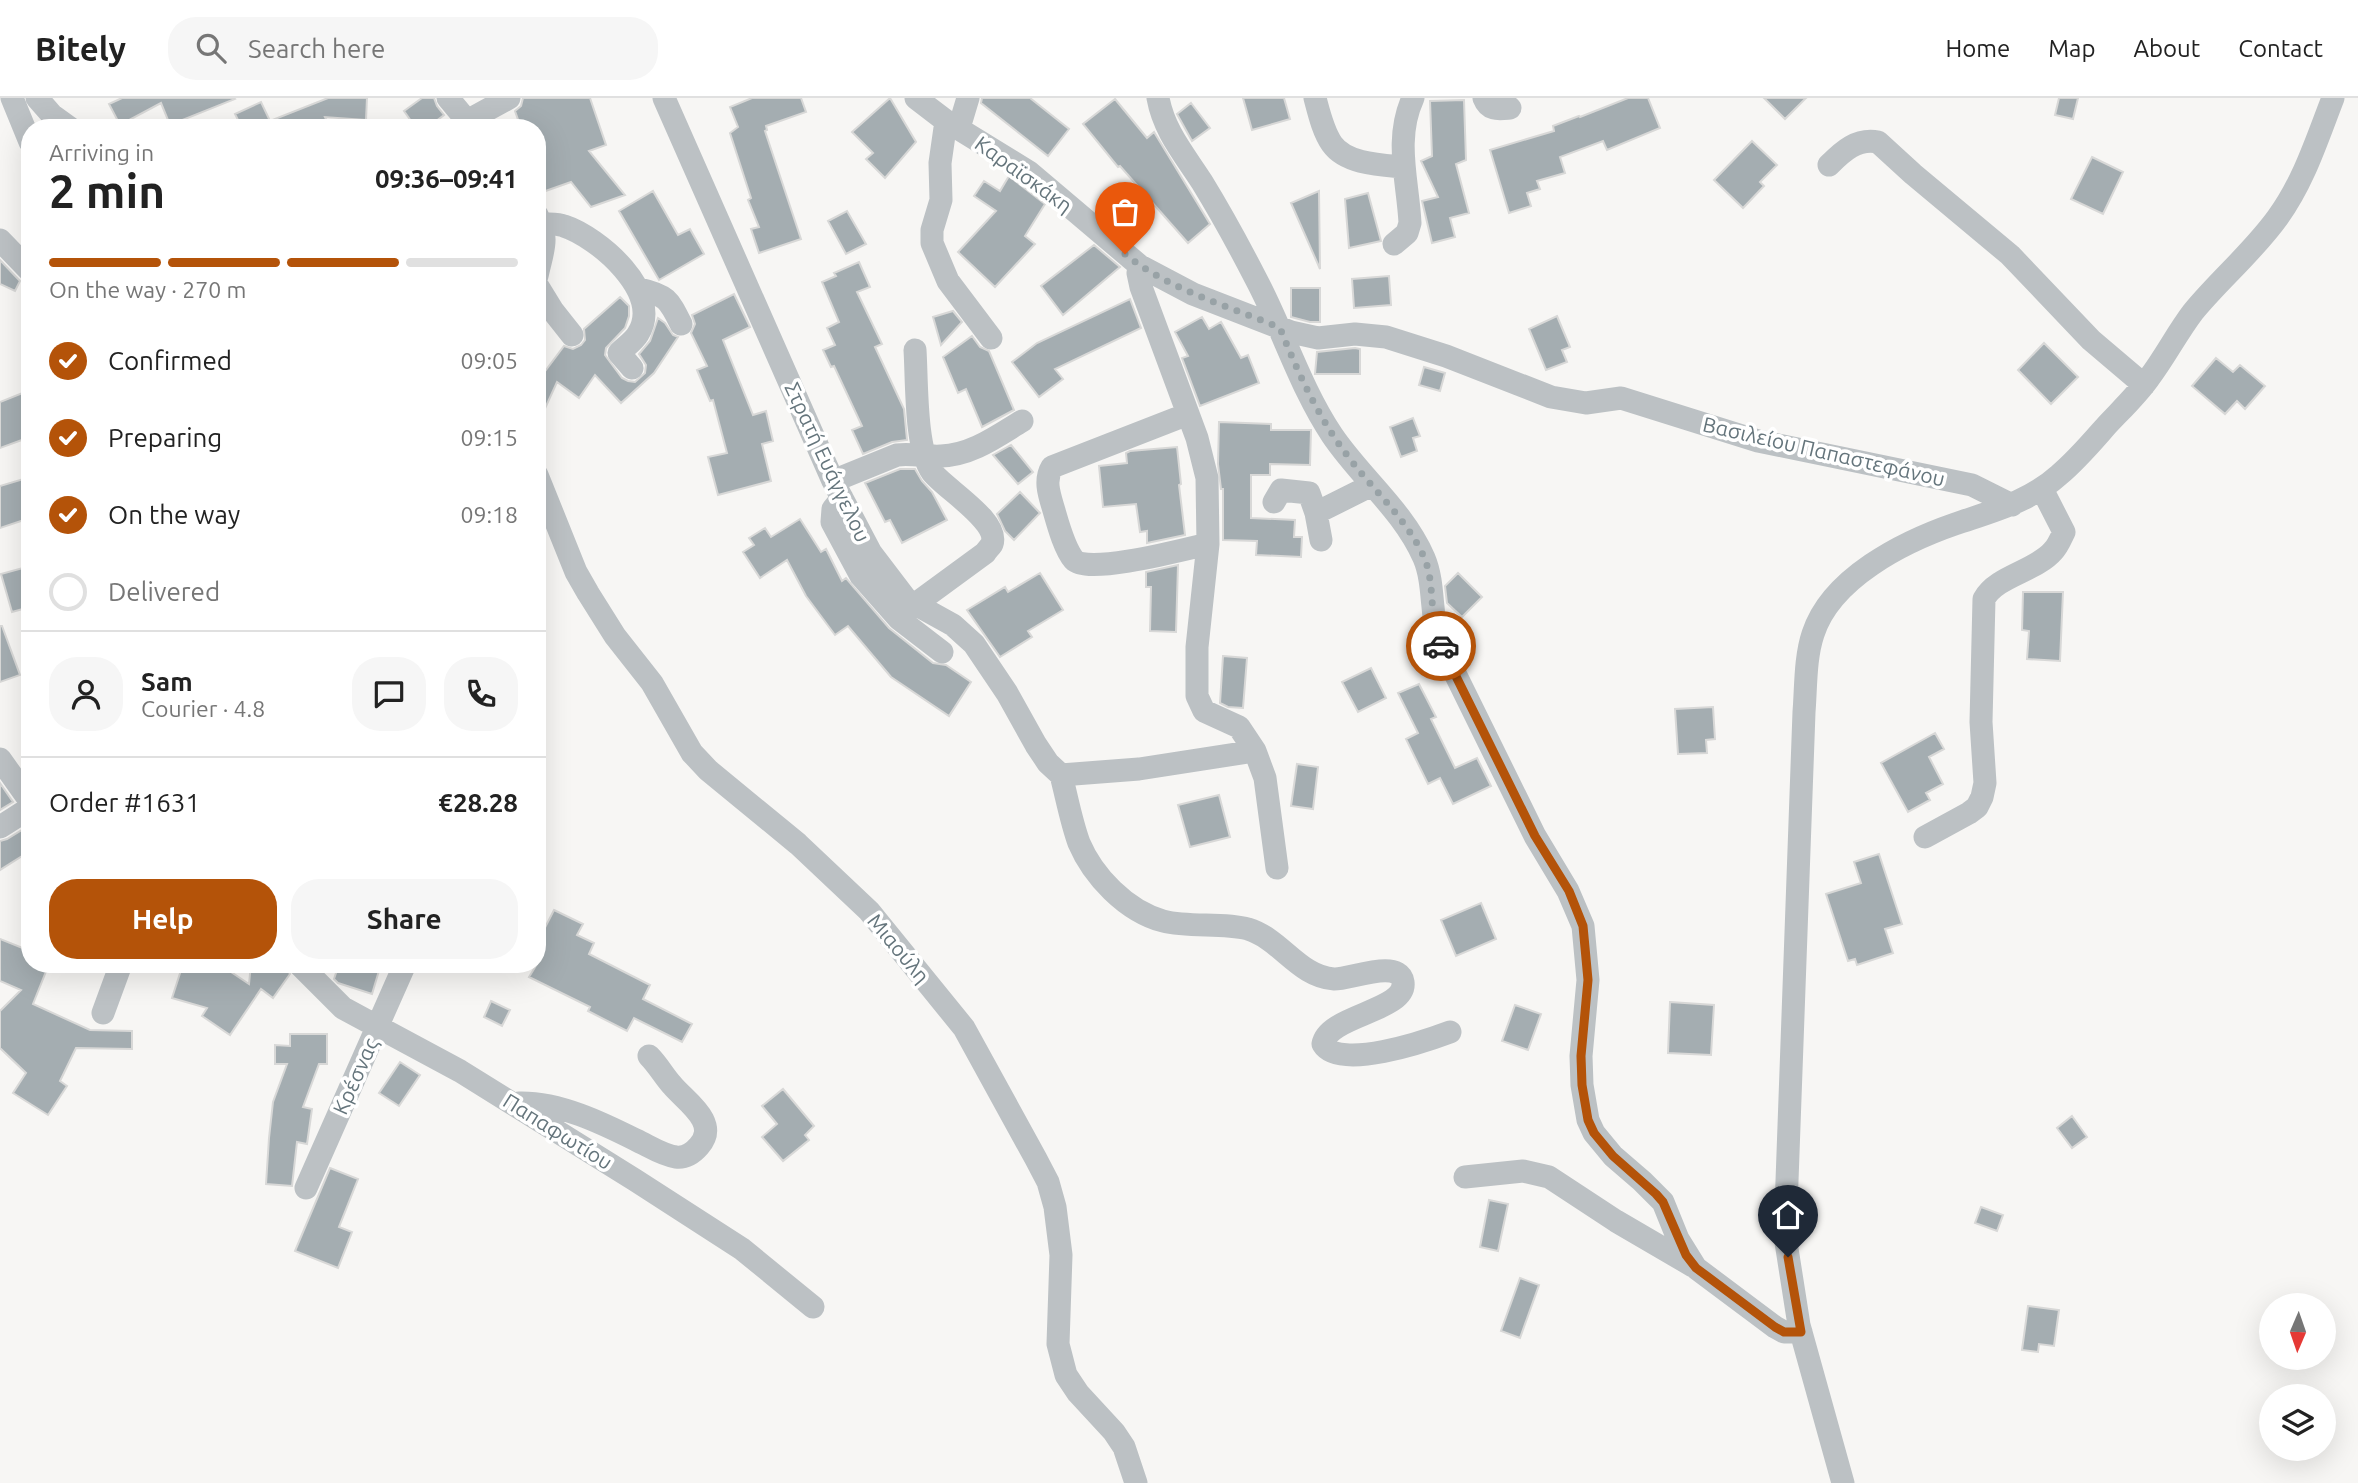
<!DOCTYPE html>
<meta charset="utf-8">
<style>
:root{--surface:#fff;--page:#f6f6f6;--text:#222;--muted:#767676;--line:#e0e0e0;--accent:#b45309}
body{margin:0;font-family:Ubuntu,sans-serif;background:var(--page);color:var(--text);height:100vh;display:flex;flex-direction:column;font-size:26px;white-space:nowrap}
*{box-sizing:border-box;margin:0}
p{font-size:23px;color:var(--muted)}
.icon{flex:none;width:38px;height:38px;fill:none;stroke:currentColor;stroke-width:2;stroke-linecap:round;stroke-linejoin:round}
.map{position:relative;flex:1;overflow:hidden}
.details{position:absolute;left:21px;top:21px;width:525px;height:854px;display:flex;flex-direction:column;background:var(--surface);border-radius:28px;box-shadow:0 7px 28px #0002}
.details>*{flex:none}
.needle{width:46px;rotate:182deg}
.fabs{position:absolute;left:2259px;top:1195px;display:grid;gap:14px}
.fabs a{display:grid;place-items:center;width:77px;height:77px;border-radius:50%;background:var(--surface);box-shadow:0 7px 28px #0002;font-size:35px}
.pin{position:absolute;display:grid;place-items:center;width:60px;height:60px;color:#fff;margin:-72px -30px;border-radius:50% 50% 50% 0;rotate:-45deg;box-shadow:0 0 7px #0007}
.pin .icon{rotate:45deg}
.courier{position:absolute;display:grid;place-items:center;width:70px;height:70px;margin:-35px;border:5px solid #b45309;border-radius:50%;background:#fff;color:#222;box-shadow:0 2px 9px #0007}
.summary em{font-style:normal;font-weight:700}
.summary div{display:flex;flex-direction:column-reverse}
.summary{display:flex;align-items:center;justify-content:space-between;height:119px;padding:0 28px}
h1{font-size:46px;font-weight:700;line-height:52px}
.bar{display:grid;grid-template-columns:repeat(4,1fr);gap:10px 7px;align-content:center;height:84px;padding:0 28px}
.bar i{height:9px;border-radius:5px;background:var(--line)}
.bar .selected{background:var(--accent)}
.bar p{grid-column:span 4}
.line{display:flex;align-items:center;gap:18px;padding:0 28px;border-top:2px solid var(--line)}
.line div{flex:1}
.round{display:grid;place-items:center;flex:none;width:74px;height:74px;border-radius:28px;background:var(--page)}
ol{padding:0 28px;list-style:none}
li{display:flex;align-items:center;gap:21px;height:77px}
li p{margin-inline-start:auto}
li .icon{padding:7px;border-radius:50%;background:var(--accent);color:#fff;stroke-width:4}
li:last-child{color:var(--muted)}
li i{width:38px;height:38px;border:4px solid var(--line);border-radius:50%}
.cta{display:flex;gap:14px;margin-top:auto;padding:14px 28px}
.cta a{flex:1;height:80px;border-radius:28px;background:var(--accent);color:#fff;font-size:28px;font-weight:700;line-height:80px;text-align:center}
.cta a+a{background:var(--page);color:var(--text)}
header{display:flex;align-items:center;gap:42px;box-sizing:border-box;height:98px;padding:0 35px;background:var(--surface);border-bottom:2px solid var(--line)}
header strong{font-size:33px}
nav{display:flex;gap:38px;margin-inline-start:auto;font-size:24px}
.search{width:490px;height:63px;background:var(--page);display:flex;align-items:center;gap:18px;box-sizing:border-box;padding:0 24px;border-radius:28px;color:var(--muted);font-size:26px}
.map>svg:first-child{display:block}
.building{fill:#a4adb1;stroke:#d8d8d7;stroke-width:2}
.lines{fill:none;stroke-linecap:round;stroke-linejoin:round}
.minor{stroke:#bcc1c4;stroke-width:23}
.done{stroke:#98a2a6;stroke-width:7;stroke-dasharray:0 12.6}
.route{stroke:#b45309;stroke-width:9}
.labels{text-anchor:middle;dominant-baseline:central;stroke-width:7;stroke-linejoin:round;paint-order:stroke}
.street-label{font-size:21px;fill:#65757c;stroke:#fff}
</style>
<header>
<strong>Bitely</strong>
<div class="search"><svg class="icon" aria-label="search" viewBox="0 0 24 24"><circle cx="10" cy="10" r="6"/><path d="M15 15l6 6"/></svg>Search here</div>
<nav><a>Home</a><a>Map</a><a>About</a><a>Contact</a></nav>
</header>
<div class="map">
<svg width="2358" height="1385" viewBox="0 0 2358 1385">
<rect width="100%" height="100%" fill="#f7f6f4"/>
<path class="building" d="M122 0H234L235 1 170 27 161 5 120 27 109 6Z
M328 0H367L366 22 325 19 330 30H242L235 16 261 4 270 23Z
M422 0H434L437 8 444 17 427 30H416L404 13Z
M523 0H590L606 47 589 53 625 97 591 109 571 84 537 96V30H521L515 13 521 8Z
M752 0H801L806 14 766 28 767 32 765 33 801 141 759 155 751 131 759 129 748 102 751 100 730 35 738 29 730 9Z
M890 0 916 44 885 80 866 61 873 55 852 34Z
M982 0H1030L1069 31 1048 58 981 5Z
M1243 0H1284L1290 21 1252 32Z
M1628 0H1648L1660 30 1607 52 1603 43 1560 59 1565 75 1537 83 1540 91 1527 95 1531 108 1509 115 1490 52 1554 33 1553 28 1579 18 1580 19Z
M1764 0H1806L1785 21Z
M2059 0H2078L2073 21 2055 17Z
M1115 1 1147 40 1154 34 1210 126 1188 145 1120 68 1118 69 1083 26Z
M1464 2 1466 62 1456 66 1469 115 1450 120 1455 139 1432 145 1422 103 1438 99 1421 63 1432 58 1430 3Z
M1191 5 1210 30 1192 43 1177 16Z
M1752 43 1777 67 1760 84 1764 88 1743 110 1714 82Z
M2092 59 2123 74 2103 116 2071 101Z
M1009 78 1045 106 1025 138 1035 146 995 189 958 154 996 113 974 98 984 83 1000 93Z
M653 93 678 137 690 131 704 156 659 182 619 113Z
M1319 93 1320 171 1291 105Z
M1368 95 1381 143 1349 150 1345 101Z
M847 113 866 146 846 156 828 123Z
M1094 147 1120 169 1063 217 1041 188Z
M0 162 20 183 15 193 0 186Z
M859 164 870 189 857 194 882 246 875 249 904 311 907 342 892 344 863 356 852 332 862 328 834 268 831 269 823 252 835 247 827 230 839 224 822 184 836 178 834 175Z
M1389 178 1391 207 1354 210 1352 181Z
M1291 190H1320V224H1310L1291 219Z
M734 196 750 229 723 242 753 317 766 313 773 343 762 346 771 383 718 397 708 359 727 355 713 302 710 303 697 272 707 268 691 235 695 226 692 217Z
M620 199 629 208V218L625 230 606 250 605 257 622 280 628 283 635 284 645 275 646 267 639 256 650 243 658 220 665 225 673 237 678 239 654 275 621 305 595 277 579 300 557 284 537 328V284L564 248 573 251 581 247 585 242 584 231Z
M1130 201 1141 230 1055 271 1063 281 1039 299 1012 264 1037 245Z
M953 213 962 224 941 247 933 219Z
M1557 218 1570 249 1562 252 1567 264 1546 272 1529 231Z
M1202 219 1209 231 1221 224 1241 260 1248 257 1259 285 1200 308 1182 260 1188 258 1175 234Z
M972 238 980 249 989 253 1014 312 982 329 966 291 958 295 943 259Z
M2044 245 2078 279 2051 306 2018 272Z
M1355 250 1360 251V276H1315L1317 254Z
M2216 260 2233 274 2240 267 2265 288 2245 311 2237 303 2225 316 2192 288Z
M1424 269 1445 275 1440 293 1419 287Z
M30 292V339L0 350V304Z
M1413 320 1420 338 1413 340 1417 353 1401 359 1390 329Z
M1219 324 1271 326V332H1311L1310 367 1270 366V377H1251V420L1295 422 1294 439H1302L1301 459 1256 457 1257 443 1223 442V391H1221L1218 366Z
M1011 347 1033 374 1018 386 993 357Z
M1177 349 1181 386 1179 387 1185 437 1147 445V433L1140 434 1136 406 1103 409 1099 368 1127 365 1126 355 1130 353Z
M900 371H915L922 383 932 394 947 422 902 445 890 422 885 424 865 385Z
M30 379V420L0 430V388Z
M1020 394 1040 415 1014 442 1005 433 997 416Z
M800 421 821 454 826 451 842 483 846 480 889 530 933 565 946 567 971 584 949 618 891 579 848 528 835 537 806 498 787 462 760 480 743 454 754 447 749 440 765 430 771 439Z
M1178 467 1176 534 1150 533 1151 489H1146V474Z
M30 468V509L12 514 1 476Z
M1040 475 1063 512 1028 533 1032 539 1000 559 967 512 1005 489 1008 494Z
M1458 475 1482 499 1462 519 1447 505 1445 488Z
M2023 494H2063L2060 563 2027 561 2029 533 2022 532Z
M0 528H2L20 577 0 584Z
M1223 558 1247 560 1243 610 1228 609 1220 605Z
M1371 570 1386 600 1358 614 1342 584Z
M1419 586 1436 619 1431 621 1455 670 1477 660 1491 688 1453 706 1440 680 1428 686 1406 641 1418 635 1398 595Z
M1713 609 1715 641 1706 642 1707 655 1678 656 1675 611Z
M1935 635 1944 651 1929 659 1943 686 1926 695 1930 702 1908 714 1881 665Z
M1297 666 1318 669 1313 711 1291 708Z
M0 685 13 704 0 712Z
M1219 697 1230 739 1190 749 1178 707Z
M30 727V753L0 772V743L7 741Z
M1879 756 1902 826 1885 831 1893 855 1857 867 1855 861 1848 863 1826 796 1861 785 1854 764Z
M1481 805 1496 841 1456 858 1441 822Z
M554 812 583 826 577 837 594 845 589 856 650 887 643 901 692 926 682 944 634 920 627 933 588 913 590 909 529 879 537 866V845Z
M0 841 30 853V866H49L33 906 90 932 132 933V951L76 950 60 983 67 988 48 1017 13 995 26 975 0 950V913L21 892 0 883Z
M183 866H206L231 874 249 886 251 866H285L290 876 273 900 261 891 230 937 202 918 207 910 172 900Z
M339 866H381L372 896 338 885 334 881Z
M491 903 510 912 502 928 484 919Z
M1670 904 1714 907 1711 957 1668 955Z
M1515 907 1541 916 1528 952 1502 943Z
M290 936H327V966H319L303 1009 312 1011 307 1046 297 1044 292 1088 266 1086 269 1040 273 1004 287 966H275V947L290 948Z
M400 964 420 977 399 1008 379 995Z
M783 991 814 1028 805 1037 809 1042 783 1063 762 1039 777 1026 762 1008Z
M2072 1018 2087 1039 2072 1050 2057 1030Z
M330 1070 358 1081 339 1129 352 1134 338 1170 295 1153Z
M1489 1102 1508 1106 1498 1153 1480 1149Z
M1981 1109 2003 1117 1997 1133 1975 1125Z
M1520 1180 1539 1187 1520 1240 1501 1233Z
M2028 1208 2059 1212 2054 1248 2039 1246 2038 1254 2022 1252Z"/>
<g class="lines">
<path class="minor" d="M12 0 30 44
M37 0 52 17 70 30
M448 0 473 30
M664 0 833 383 871 455 906 501 953 527 974 546 1007 595 1036 647 1048 665 1061 677
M916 0 946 23 1029 74 1140 168 1193 196 1291 234 1318 240 1355 236 1386 239 1446 258 1551 299 1586 305 1621 300 1758 343 1972 387 2012 407
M1158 0C1164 33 1184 56 1202 84 1221 115 1239 148 1256 181 1283 232 1300 289 1332 337 1361 380 1403 412 1424 460 1435 486 1430 516 1439 543L1535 738 1568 793 1583 828 1588 882 1581 958 1582 987 1588 1022 1594 1035 1613 1058 1642 1083 1663 1104 1678 1141 1696 1170 1775 1229 1784 1234H1801
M1315 0C1319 15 1323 33 1332 46 1346 66 1381 67 1403 69
M1484 0C1489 13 1499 11 1510 10
M467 23 509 0
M946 23 940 65 941 102 932 132V145L948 183 991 240
M959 30 968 0
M1829 67C1843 53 1857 40 1878 44L1913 76 2010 157 2091 242 2144 287
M537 117C550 140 542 154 537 178
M542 126C549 126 557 125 564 128 598 139 664 195 638 236 634 243 625 249 619 255L632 270
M0 142 30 173
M1394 146 1407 135 1410 125C1408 83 1394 41 1413 0
M1140 168 1138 175 1141 189 1197 340 1207 380 1208 446 1197 549V598L1204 613 1239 629 1255 653 1265 680 1277 770
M537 187 553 213 572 237
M639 191C667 197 669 202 681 226
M1188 316 1052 369C1043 384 1051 401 1055 416 1059 430 1065 451 1074 462 1088 477 1186 451 1208 446
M537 377 576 474 588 495 615 538 652 585 692 655 708 672 798 746 869 813 964 930 1036 1061 1048 1084 1055 1109 1061 1157 1058 1246 1066 1277 1078 1295 1114 1334 1124 1349 1136 1385
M833 383 897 357C912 355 927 359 941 358 972 357 997 338 1022 323
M842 400 833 411 832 424 861 478 899 521 942 554
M1274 404 1281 392 1309 395 1316 415 1372 387
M1316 415 1321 442
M914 507 985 455C987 452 990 449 992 446 1000 423 945 391 932 374 915 351 917 282 915 252
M0 661 30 703
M1061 677C1067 700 1071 723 1079 745 1093 778 1126 813 1163 823 1190 830 1222 824 1248 831 1281 841 1299 879 1334 881 1348 882 1400 860 1403 884 1407 913 1328 917 1323 946 1339 973 1426 943 1450 934
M1061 677 1139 671 1255 653
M0 729 30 710
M1925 739 1969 715 1977 709 1982 699 1985 685 1981 624 1984 501C1996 478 2036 473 2053 453 2058 448 2061 440 2064 434L2042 391
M299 866 343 910 460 973 635 1082 742 1151 813 1209
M103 915 121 866
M519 1005C559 1004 602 1025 636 1042 649 1048 662 1057 676 1059 685 1060 693 1055 699 1048 720 1024 685 1003 672 987 664 978 658 967 649 958
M1465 1079 1523 1073 1549 1079 1616 1123 1693 1168
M306 1090 405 866
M1843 1385 1799 1227 1785 1138 1804 614C1806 589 1805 560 1813 536 1831 480 1903 444 1955 426 1993 413 2029 404 2059 377 2077 362 2092 344 2107 327 2121 312 2137 297 2149 280 2165 259 2177 235 2193 214 2220 181 2253 154 2278 119 2304 83 2317 41 2333 0"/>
</g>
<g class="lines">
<path class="done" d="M1125 156C1171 193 1227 207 1280 230 1299 277 1319 321 1350 361 1375 394 1406 420 1424 459 1436 487 1428 520 1441 548"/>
<path class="route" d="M1441 548 1535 738 1569 793 1583 828 1588 882 1581 958 1582 987 1588 1022 1594 1035 1613 1058 1656 1096 1663 1104 1686 1157 1696 1170 1775 1229 1784 1234H1801L1788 1159"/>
</g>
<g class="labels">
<g class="street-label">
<text transform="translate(1024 76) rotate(36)">Καραϊσκάκη</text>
<text transform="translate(1824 353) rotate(13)">Βασιλείου Παπαστεφάνου</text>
<text transform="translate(828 364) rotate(65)">Στρατή Ευάγγελου</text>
<text transform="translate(899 850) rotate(50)">Μιαούλη</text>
<text transform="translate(355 978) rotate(-66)">Κρέσνας</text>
<text transform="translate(558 1033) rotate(32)">Παπαφωτίου</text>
</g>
</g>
</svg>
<div class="fabs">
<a><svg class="needle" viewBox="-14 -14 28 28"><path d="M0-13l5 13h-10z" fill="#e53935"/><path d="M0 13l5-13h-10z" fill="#767676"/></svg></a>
<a><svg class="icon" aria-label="layers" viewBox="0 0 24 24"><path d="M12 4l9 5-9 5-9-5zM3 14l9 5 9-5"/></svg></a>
</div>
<div class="pin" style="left:1125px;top:156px;background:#ea580c"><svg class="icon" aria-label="bag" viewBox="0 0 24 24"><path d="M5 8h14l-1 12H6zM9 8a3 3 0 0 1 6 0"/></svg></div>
<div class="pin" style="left:1788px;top:1159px;background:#1f2937"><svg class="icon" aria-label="home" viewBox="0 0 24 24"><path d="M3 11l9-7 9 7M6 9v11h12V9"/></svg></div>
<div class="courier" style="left:1441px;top:548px"><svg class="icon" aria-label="car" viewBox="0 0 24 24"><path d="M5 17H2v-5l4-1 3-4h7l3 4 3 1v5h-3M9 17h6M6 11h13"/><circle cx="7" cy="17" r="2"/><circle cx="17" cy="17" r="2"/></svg></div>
<section class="details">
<div class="summary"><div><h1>2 min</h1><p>Arriving in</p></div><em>09:36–09:41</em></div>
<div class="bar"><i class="selected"></i><i class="selected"></i><i class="selected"></i><i></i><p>On the way · 270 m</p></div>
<ol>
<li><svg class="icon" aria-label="check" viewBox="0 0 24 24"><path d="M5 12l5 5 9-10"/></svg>Confirmed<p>09:05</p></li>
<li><svg class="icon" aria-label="check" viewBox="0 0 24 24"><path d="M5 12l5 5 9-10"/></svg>Preparing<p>09:15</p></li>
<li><svg class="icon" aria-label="check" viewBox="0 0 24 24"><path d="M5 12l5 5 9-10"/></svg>On the way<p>09:18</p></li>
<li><i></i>Delivered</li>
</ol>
<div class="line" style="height:126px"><a class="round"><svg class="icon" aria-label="person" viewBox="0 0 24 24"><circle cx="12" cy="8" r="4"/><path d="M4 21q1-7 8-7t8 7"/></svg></a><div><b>Sam</b><p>Courier · 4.8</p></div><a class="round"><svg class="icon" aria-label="chat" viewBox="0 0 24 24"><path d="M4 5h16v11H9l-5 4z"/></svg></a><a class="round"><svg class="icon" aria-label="phone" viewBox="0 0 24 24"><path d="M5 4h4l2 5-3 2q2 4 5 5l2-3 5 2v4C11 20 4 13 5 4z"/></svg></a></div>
<div class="line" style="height:91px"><div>Order #1631</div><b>€28.28</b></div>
<div class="cta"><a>Help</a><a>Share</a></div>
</section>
</div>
